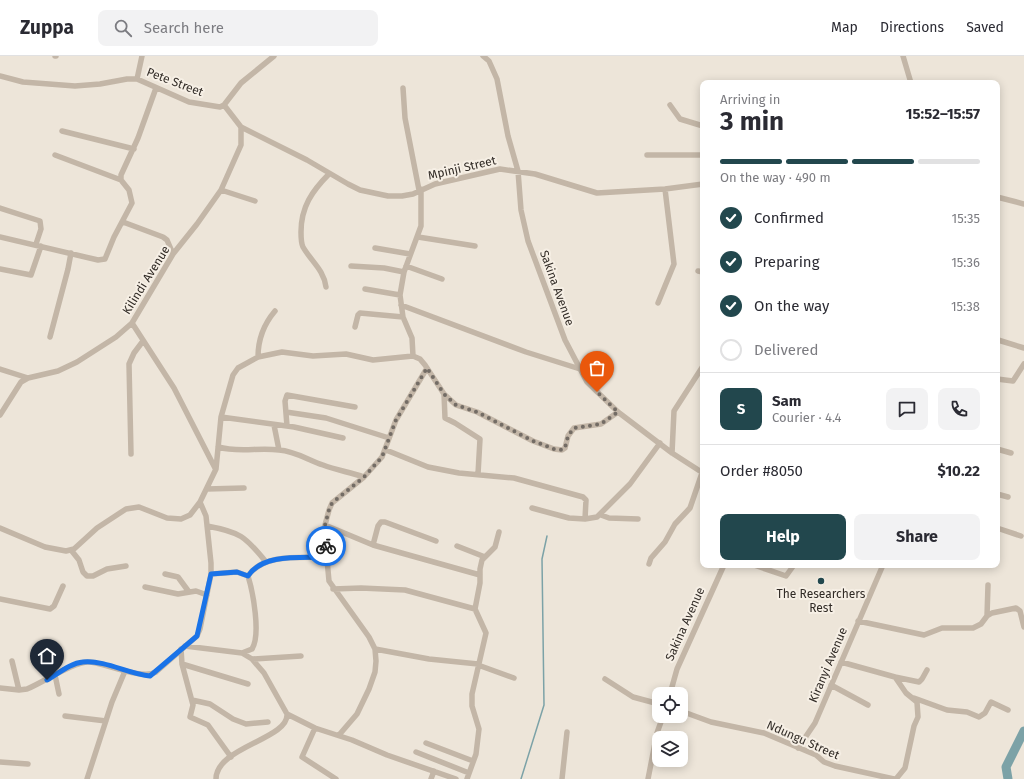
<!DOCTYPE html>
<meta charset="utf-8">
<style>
:root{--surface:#fff;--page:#f2f2f3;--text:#2b2b33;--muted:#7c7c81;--line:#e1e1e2;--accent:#22474d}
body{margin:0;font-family:"Fira Sans",sans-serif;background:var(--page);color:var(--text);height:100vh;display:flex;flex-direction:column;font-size:15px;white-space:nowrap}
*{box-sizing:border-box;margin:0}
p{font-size:13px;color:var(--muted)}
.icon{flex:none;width:22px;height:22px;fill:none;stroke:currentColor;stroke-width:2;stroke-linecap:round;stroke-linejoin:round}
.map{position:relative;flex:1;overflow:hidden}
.drawer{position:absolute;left:700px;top:24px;width:300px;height:488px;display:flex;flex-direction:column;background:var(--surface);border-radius:8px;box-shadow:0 2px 10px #0003}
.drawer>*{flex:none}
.buttons{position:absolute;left:652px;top:631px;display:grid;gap:8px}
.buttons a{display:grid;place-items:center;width:36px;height:36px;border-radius:8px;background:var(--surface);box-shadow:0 2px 10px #0003;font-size:20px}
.pin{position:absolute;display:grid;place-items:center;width:34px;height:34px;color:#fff;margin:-41px -17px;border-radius:50% 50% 50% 0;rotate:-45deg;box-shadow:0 0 4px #0007}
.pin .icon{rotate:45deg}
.courier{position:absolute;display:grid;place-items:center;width:40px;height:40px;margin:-20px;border:3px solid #1a73e8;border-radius:50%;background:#fff;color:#222;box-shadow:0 1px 5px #0007}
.headline em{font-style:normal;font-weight:700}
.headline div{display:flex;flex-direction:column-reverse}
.headline{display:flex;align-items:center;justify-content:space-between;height:68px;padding:0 20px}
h1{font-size:26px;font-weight:700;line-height:30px}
.bar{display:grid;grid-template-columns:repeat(4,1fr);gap:6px 4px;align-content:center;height:48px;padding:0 20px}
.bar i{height:5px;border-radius:3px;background:var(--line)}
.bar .on{background:var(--accent)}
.bar p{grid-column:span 4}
.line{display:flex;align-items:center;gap:10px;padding:0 20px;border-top:1px solid var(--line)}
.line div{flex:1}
.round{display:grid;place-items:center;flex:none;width:42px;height:42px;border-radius:8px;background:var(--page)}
ol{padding:0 20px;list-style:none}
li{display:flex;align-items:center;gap:12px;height:44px}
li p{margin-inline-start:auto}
li .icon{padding:4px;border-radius:50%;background:var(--accent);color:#fff;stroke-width:4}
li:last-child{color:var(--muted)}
li i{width:22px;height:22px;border:2px solid var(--line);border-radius:50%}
.primary-button{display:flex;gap:8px;margin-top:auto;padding:8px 20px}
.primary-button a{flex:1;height:46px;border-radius:8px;background:var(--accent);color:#fff;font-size:16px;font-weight:700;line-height:46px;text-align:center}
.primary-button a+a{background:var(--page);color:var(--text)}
header{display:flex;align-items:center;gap:24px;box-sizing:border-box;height:56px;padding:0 20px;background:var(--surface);border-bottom:1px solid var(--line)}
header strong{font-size:19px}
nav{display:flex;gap:22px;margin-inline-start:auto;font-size:14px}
.search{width:280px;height:36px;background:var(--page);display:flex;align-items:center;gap:10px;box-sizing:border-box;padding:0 14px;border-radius:8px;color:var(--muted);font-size:15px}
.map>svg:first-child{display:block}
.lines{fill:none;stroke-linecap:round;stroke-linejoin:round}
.stream{stroke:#7ca2a7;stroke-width:1.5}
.river{stroke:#7ca2a7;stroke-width:9}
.street{stroke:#c3b6a7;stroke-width:5.5}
.done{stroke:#736c65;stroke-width:4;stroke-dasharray:0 7.2}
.route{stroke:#1a73e8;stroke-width:5}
.poi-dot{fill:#22474d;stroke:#f6efe5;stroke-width:1.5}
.labels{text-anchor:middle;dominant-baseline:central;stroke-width:4;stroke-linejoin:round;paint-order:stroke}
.street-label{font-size:12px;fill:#312b26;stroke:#f6efe5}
.poi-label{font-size:12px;fill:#312b26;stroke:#f6efe5}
</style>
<header>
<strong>Zuppa</strong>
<div class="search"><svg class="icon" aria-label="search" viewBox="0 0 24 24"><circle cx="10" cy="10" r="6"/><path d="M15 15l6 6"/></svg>Search here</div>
<nav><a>Map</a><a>Directions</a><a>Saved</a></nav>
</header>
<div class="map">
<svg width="1024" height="723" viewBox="0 0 1024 723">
<rect width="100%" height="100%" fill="#ede5d9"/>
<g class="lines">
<path class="stream" d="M521 723 544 649 542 503 547 480"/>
<path class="river" d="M1008 723 1006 711 1024 675"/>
<path class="street" d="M55 0H56
M483 0 489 5 497 23 508 80 518 115 521 154 528 185 565 284 587 326 618 356 672 397 703 417
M903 0 911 27
M0 20 23 26 75 30 100 28 127 23H137L189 46 220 51 224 49 241 27 274 0
M137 23 142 0
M403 32 405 62 419 134
M670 49 680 63 703 70
M241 71 307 104 348 128 360 134 388 140H402L413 138 435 128 500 113 535 118 597 137 665 133 703 128
M62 75 134 93
M55 99 121 124
M647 99H703
M221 134 255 145
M997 141 1024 148
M0 152 40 165 41 173 36 188
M123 166 163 181 167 184 173 198
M0 181 98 204 105 203 114 181 132 147 129 134 121 124V119L138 82 156 32
M418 181 475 190
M375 192 410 198
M351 210 384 212 404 216
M406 210 442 223
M0 213 31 219 41 190
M698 215 703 216
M326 231C324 214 311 205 303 191 301 187 301 181 301 176 301 151 312 135 329 118
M365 233 400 239
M658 247 674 208 665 133
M401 249 526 296 580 313
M132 267 174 332 215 412
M355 271 358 259 360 257 403 261
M50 281 68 213 71 197
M998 284 1024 292
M413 300 412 282 403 261 400 239 404 216 421 170V133
M258 301C258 283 264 268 275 255
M0 313 28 322
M997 323 1013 325 1024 308
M444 338 445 362 455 367 480 383 478 418
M286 356 326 362 389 382
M0 359 21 326 28 322 58 315 77 306 116 281 132 267 173 198 197 168 221 134 241 89V71L224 49
M221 361 294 371 343 382
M274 369 279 394
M287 370 285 345 287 339 355 351
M218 391C239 397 259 391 279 394 295 395 308 404 323 409 336 414 349 416 364 421
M997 393 1011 397
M386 394 428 411 459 417 514 422 583 441 586 444 585 463
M672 397 674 355 703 310
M131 398 129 308 134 297 143 285
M207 433 244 432
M997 438 1008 441
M532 452 569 462 585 463 597 461 630 428 660 387
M601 459 609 462 638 463
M325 469 373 489 480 519
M207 470C240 476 245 480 266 506
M0 472 45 491 66 495 74 493 97 472 126 453 139 451 167 462 181 463 190 459 200 446
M997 472 1021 480
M373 489 378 470 381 466H385L436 485
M457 490 485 501
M71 494 79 504 83 516 87 520H93L107 513 126 510
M649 508 651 502 665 486 675 468 690 452 702 417
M754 509 786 520 794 509
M165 518 178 521 189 536
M211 518 237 516 248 520C253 536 261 579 252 593L242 597
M248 520C263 497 301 502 326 501
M145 531 178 538 196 535 207 539
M333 533 361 532 405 534 475 553
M0 543 50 553 54 550 63 530
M987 560 988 529
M858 565 924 579 942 572H973L981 568 987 560 992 557 1016 552 1020 555 1024 571
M185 590 242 597 252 603 264 617 287 658C289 683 216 691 216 723
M181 593 182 608 193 649 190 661 208 669 231 701
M375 593 429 603 478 608
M253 603 301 600
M12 605 19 634
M841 606 895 621 906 637 917 646 918 661 914 670 905 712 896 723
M182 608 248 628
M478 609 514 622
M55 619 59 638
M895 621 919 626 922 623 927 614
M605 623 633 641 659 648
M831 629 868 649
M0 632 19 634 27 633C44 626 74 605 90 606 107 608 142 624 156 616L197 580 200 573 211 518V507L206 460 200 446 216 413 221 361 233 319 238 312 258 301 282 296 313 300 346 298 373 304 413 300 420 303 425 309 444 338 456 349 477 356 533 385 554 393 562 394 565 392 568 380 574 372 601 368 618 356
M670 638 677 613 724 509
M914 642 947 654 967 656 979 661 985 657 991 646 1008 654
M192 644 210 648 233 663 246 668 268 666
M681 655 711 666 764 677 816 699 824 706 835 710 894 723
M287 658 315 672 352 684 387 699 456 723
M65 660 106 665
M315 672 302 701 336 723
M339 679 357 658 369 633 375 616 376 605 375 593 369 581 329 525 325 482V469L329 454 332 447 364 421 382 401 396 364 427 312
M426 687 473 705
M798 692 815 667 883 509
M416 696 469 717
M0 706 28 708
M87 723 112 646 125 615
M431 723 434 715
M467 723 476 698 479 673 472 650V638L486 577 475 553 480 527V513L482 504 495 491 499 476
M562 723 567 676
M648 723 657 677 663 660"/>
</g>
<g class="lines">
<path class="done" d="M326 490 325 469 329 454 332 447 364 421 382 401 396 364 427 312 444 338 456 349 477 356 533 385 554 393 562 394 565 392 568 380 574 372 601 368 618 356 597 336"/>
<path class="route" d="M47 624C58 618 70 607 83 606 106 604 128 618 150 620L197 580 211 518 237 516 248 520C263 497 301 502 326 501V490"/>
</g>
<circle class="poi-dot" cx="821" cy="525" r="4"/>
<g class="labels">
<g class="street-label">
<text transform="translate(175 26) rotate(21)">Pete Street</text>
<text transform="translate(462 112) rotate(-13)">Mpinji Street</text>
<text transform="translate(146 224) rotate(-58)">Kilindi Avenue</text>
<text transform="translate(557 232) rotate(70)">Sakina Avenue</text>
<text transform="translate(685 568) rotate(-66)">Sakina Avenue</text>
<text transform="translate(828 609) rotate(-67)">Kiranyi Avenue</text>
<text transform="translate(803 684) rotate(24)">Ndungu Street</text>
</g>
<g class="poi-label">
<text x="821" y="538">The Researchers<tspan x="821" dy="14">Rest</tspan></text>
</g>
</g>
</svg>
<div class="buttons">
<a><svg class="icon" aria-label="locate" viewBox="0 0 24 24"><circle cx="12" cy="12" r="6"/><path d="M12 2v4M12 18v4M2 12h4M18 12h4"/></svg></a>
<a><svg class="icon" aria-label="layers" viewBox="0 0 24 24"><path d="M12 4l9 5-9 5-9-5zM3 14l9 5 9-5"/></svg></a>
</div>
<div class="pin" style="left:597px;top:336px;background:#ea580c"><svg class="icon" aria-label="bag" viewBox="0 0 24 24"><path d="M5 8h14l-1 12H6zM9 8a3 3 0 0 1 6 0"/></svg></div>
<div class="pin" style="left:47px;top:624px;background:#1f2937"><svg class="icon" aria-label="home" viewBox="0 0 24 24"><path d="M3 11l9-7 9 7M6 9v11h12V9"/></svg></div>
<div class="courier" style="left:326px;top:490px"><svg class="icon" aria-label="bike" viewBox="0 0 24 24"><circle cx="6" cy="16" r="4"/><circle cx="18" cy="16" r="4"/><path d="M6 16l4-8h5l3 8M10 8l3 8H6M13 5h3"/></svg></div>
<section class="drawer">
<div class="headline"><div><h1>3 min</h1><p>Arriving in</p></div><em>15:52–15:57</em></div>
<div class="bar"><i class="on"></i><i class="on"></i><i class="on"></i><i></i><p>On the way · 490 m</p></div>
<ol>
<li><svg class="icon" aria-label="check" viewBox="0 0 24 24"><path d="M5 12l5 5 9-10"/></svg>Confirmed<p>15:35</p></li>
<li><svg class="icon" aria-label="check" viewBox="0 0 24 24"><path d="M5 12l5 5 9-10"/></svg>Preparing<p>15:36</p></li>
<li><svg class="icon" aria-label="check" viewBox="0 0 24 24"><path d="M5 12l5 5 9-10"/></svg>On the way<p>15:38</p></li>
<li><i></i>Delivered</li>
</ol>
<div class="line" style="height:72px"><b class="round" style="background:var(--accent);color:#fff">S</b><div><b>Sam</b><p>Courier · 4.4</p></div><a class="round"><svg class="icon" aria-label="chat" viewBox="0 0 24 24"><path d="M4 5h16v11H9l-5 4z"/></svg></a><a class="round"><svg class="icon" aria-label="phone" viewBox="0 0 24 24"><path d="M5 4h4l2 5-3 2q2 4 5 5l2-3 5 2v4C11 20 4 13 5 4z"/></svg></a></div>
<div class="line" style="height:52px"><div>Order #8050</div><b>$10.22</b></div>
<div class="primary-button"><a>Help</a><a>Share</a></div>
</section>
</div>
